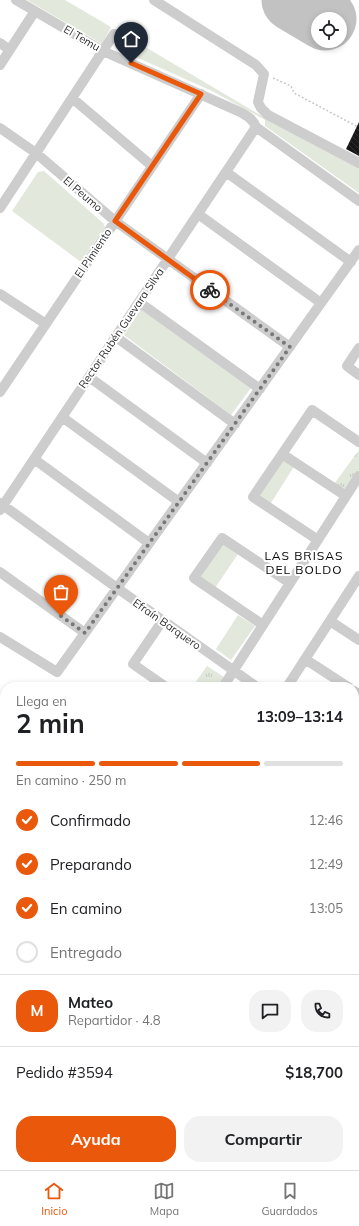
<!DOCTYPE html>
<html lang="es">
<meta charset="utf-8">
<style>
:root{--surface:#fff;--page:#f2f2f2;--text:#202124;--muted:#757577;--line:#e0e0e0;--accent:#ea580c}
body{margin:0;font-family:Mulish,sans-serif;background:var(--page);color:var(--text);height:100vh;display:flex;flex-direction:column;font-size:15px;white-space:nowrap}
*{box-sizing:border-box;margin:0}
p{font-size:13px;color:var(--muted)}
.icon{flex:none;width:22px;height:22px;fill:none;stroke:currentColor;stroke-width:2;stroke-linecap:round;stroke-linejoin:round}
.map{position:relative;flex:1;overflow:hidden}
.panel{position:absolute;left:0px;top:682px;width:359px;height:488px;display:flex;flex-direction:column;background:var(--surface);border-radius:16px 16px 0 0;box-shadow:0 2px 6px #0003}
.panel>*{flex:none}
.fabs{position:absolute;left:311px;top:12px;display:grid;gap:8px}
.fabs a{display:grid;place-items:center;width:36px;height:36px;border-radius:50%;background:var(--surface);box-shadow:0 2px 6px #0003;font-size:20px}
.pin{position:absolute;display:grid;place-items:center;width:34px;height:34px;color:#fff;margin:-41px -17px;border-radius:50% 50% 50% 0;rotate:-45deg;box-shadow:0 0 4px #0007}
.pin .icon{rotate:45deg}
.courier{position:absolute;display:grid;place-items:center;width:40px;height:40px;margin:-20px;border:3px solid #ea580c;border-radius:50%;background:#fff;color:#222;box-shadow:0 1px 5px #0007}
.overview em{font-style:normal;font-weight:700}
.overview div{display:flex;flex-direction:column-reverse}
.overview{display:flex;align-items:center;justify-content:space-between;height:68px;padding:0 16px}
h1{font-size:26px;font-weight:700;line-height:30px}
.bar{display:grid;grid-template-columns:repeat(4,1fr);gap:6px 4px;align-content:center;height:48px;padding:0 16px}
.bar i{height:5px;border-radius:3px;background:var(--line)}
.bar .selected{background:var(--accent)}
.bar p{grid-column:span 4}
.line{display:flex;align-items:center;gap:10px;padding:0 16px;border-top:1px solid var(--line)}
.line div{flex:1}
.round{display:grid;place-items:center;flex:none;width:42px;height:42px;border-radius:16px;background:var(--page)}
ol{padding:0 16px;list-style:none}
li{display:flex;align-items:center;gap:12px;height:44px}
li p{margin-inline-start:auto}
li .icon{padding:4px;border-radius:50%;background:var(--accent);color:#fff;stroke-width:4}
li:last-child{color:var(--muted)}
li i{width:22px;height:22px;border:2px solid var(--line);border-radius:50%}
.cta{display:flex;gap:8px;margin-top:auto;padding:8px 16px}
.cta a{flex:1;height:46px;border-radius:16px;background:var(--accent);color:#fff;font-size:16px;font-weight:700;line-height:46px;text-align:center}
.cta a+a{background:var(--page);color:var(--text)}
.dock{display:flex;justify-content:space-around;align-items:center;height:56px;border-top:1px solid var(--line);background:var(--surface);font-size:11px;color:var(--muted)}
.dock a{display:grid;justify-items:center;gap:2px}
.dock .selected{color:var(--accent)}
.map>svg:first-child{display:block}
.grass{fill:url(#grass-tufts)}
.park{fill:#e3e8dd}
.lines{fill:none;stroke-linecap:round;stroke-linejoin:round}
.runway{stroke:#c2c2c2;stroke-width:63}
.building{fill:url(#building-back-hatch)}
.path{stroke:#c7c7c7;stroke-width:1.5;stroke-dasharray:2 2;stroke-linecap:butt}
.minor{stroke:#cdcdcd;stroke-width:10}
.done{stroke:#787878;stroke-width:4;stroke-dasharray:0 7.2}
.route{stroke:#ea580c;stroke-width:5}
.labels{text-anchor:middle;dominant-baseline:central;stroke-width:4;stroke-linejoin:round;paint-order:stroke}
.street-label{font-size:11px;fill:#303030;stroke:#fff}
.neighbourhood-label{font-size:12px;letter-spacing:1px;fill:#000;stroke:#fff}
</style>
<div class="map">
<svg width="359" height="1170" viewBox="0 0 359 1170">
<defs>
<pattern id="grass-tufts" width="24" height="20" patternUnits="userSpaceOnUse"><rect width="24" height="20" fill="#e3e8dd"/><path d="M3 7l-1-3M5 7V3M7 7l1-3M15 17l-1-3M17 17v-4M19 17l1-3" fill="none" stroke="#c3c7be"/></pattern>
<pattern id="building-back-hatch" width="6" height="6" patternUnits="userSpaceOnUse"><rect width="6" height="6" fill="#171717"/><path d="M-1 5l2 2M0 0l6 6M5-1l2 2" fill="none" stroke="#303030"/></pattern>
</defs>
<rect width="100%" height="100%" fill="#fff"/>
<path class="grass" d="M359 450V470L344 491 334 484Z
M207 666 224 677 217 687H192Z"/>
<path class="park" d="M27 0H65L111 27 102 44Z
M125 35 255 112 359 167V193L265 126V120L212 91 118 49Z
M44 171 103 223 105 227 81 262 12 211 38 172Z
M141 309 251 388 231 415 124 335Z
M283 456 295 465 269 506 256 497Z
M223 544 238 554 215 588 200 578Z
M238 615 255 626 231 660 216 649Z"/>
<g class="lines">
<path class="runway" d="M293 0 325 19"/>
</g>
<path class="building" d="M359 122V156L346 149Z"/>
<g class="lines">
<path class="path" d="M273 78 291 86 294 93 358 127"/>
<path class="minor" d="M16 0 103 51 240 112C247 116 253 119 256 127
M154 0 256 65 264 74 258 102 261 108 268 115 359 163
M0 43 10 50
M0 65 35 11
M72 98 152 166
M256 127 359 201
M0 128 36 153 115 221 290 347
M226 172 351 262
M0 208 114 34
M198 214 321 303
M0 294 46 324
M139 302 260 389
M116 337 235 424
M359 348 347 366 359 375
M89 377 207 463
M0 392 201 94
M62 417 179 502
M282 454 346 496
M34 459 149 543
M0 503 117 588 257 687
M0 510 256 127
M318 540 253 497 312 410 359 442
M0 572 85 633
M163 620 133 664 166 687
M330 621 359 640
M263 625 194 578 222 538 290 583
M0 637 57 672 359 250
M305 659 348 687
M223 687 359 476
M287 687 359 576
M354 691 359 694
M354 748 359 751
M354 808 359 811
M0 839 5 831
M354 867 359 869
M354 894 359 885
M354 1042 359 1044
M354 1083 359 1072
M116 1165 125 1170
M226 1165 236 1170
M347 1165 357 1170
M50 1170 52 1165
M211 1170 213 1165"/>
</g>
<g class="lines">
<path class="done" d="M61 616 85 633 290 347 210 290"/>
<path class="route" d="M131 63 201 94 115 221 210 290"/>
</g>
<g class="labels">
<g class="street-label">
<text transform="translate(82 38) rotate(30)">El Temu</text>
<text transform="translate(83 194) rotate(41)">El Peumo</text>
<text transform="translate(93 253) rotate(-56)">El Pimiento</text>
<text transform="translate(121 328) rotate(-56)">Rector Rubén Guevara Silva</text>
<text transform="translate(167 624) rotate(35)">Efraín Barquero</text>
</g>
<g class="neighbourhood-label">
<text x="304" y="555">LAS BRISAS<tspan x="304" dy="14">DEL BOLDO</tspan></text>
</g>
</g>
</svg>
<div class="fabs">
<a><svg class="icon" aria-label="locate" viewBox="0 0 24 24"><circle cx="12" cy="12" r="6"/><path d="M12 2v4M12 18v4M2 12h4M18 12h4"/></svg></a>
</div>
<div class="pin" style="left:61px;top:616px;background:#ea580c"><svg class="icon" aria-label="bag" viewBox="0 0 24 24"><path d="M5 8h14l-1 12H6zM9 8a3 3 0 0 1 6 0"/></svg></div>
<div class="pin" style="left:131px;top:63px;background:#1f2937"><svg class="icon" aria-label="home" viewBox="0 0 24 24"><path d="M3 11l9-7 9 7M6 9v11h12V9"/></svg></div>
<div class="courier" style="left:210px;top:290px"><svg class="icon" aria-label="bike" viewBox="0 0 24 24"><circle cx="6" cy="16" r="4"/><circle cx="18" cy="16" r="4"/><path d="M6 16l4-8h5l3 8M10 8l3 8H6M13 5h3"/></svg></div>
<section class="panel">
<div class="overview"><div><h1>2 min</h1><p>Llega en</p></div><em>13:09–13:14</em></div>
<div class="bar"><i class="selected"></i><i class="selected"></i><i class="selected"></i><i></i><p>En camino · 250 m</p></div>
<ol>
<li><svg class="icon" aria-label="check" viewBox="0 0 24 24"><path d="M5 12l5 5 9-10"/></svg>Confirmado<p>12:46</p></li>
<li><svg class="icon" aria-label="check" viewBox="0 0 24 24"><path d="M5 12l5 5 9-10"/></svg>Preparando<p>12:49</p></li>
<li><svg class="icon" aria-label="check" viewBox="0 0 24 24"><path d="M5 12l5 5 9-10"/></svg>En camino<p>13:05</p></li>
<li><i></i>Entregado</li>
</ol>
<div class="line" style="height:72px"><b class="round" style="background:var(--accent);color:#fff">M</b><div><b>Mateo</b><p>Repartidor · 4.8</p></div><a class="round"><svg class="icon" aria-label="chat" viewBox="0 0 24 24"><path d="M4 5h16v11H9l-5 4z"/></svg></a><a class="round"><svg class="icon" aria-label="phone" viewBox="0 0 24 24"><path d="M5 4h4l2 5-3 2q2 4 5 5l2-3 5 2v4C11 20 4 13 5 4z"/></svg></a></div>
<div class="line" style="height:52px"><div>Pedido #3594</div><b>$18,700</b></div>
<div class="cta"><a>Ayuda</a><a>Compartir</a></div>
</section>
</div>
<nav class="dock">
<a class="selected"><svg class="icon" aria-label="home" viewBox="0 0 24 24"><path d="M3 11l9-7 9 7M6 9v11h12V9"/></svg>Inicio</a>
<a><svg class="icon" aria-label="map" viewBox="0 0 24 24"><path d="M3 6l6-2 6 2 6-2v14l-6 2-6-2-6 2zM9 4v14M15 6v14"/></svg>Mapa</a>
<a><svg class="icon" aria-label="saved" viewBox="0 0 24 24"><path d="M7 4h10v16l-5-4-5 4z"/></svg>Guardados</a>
</nav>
